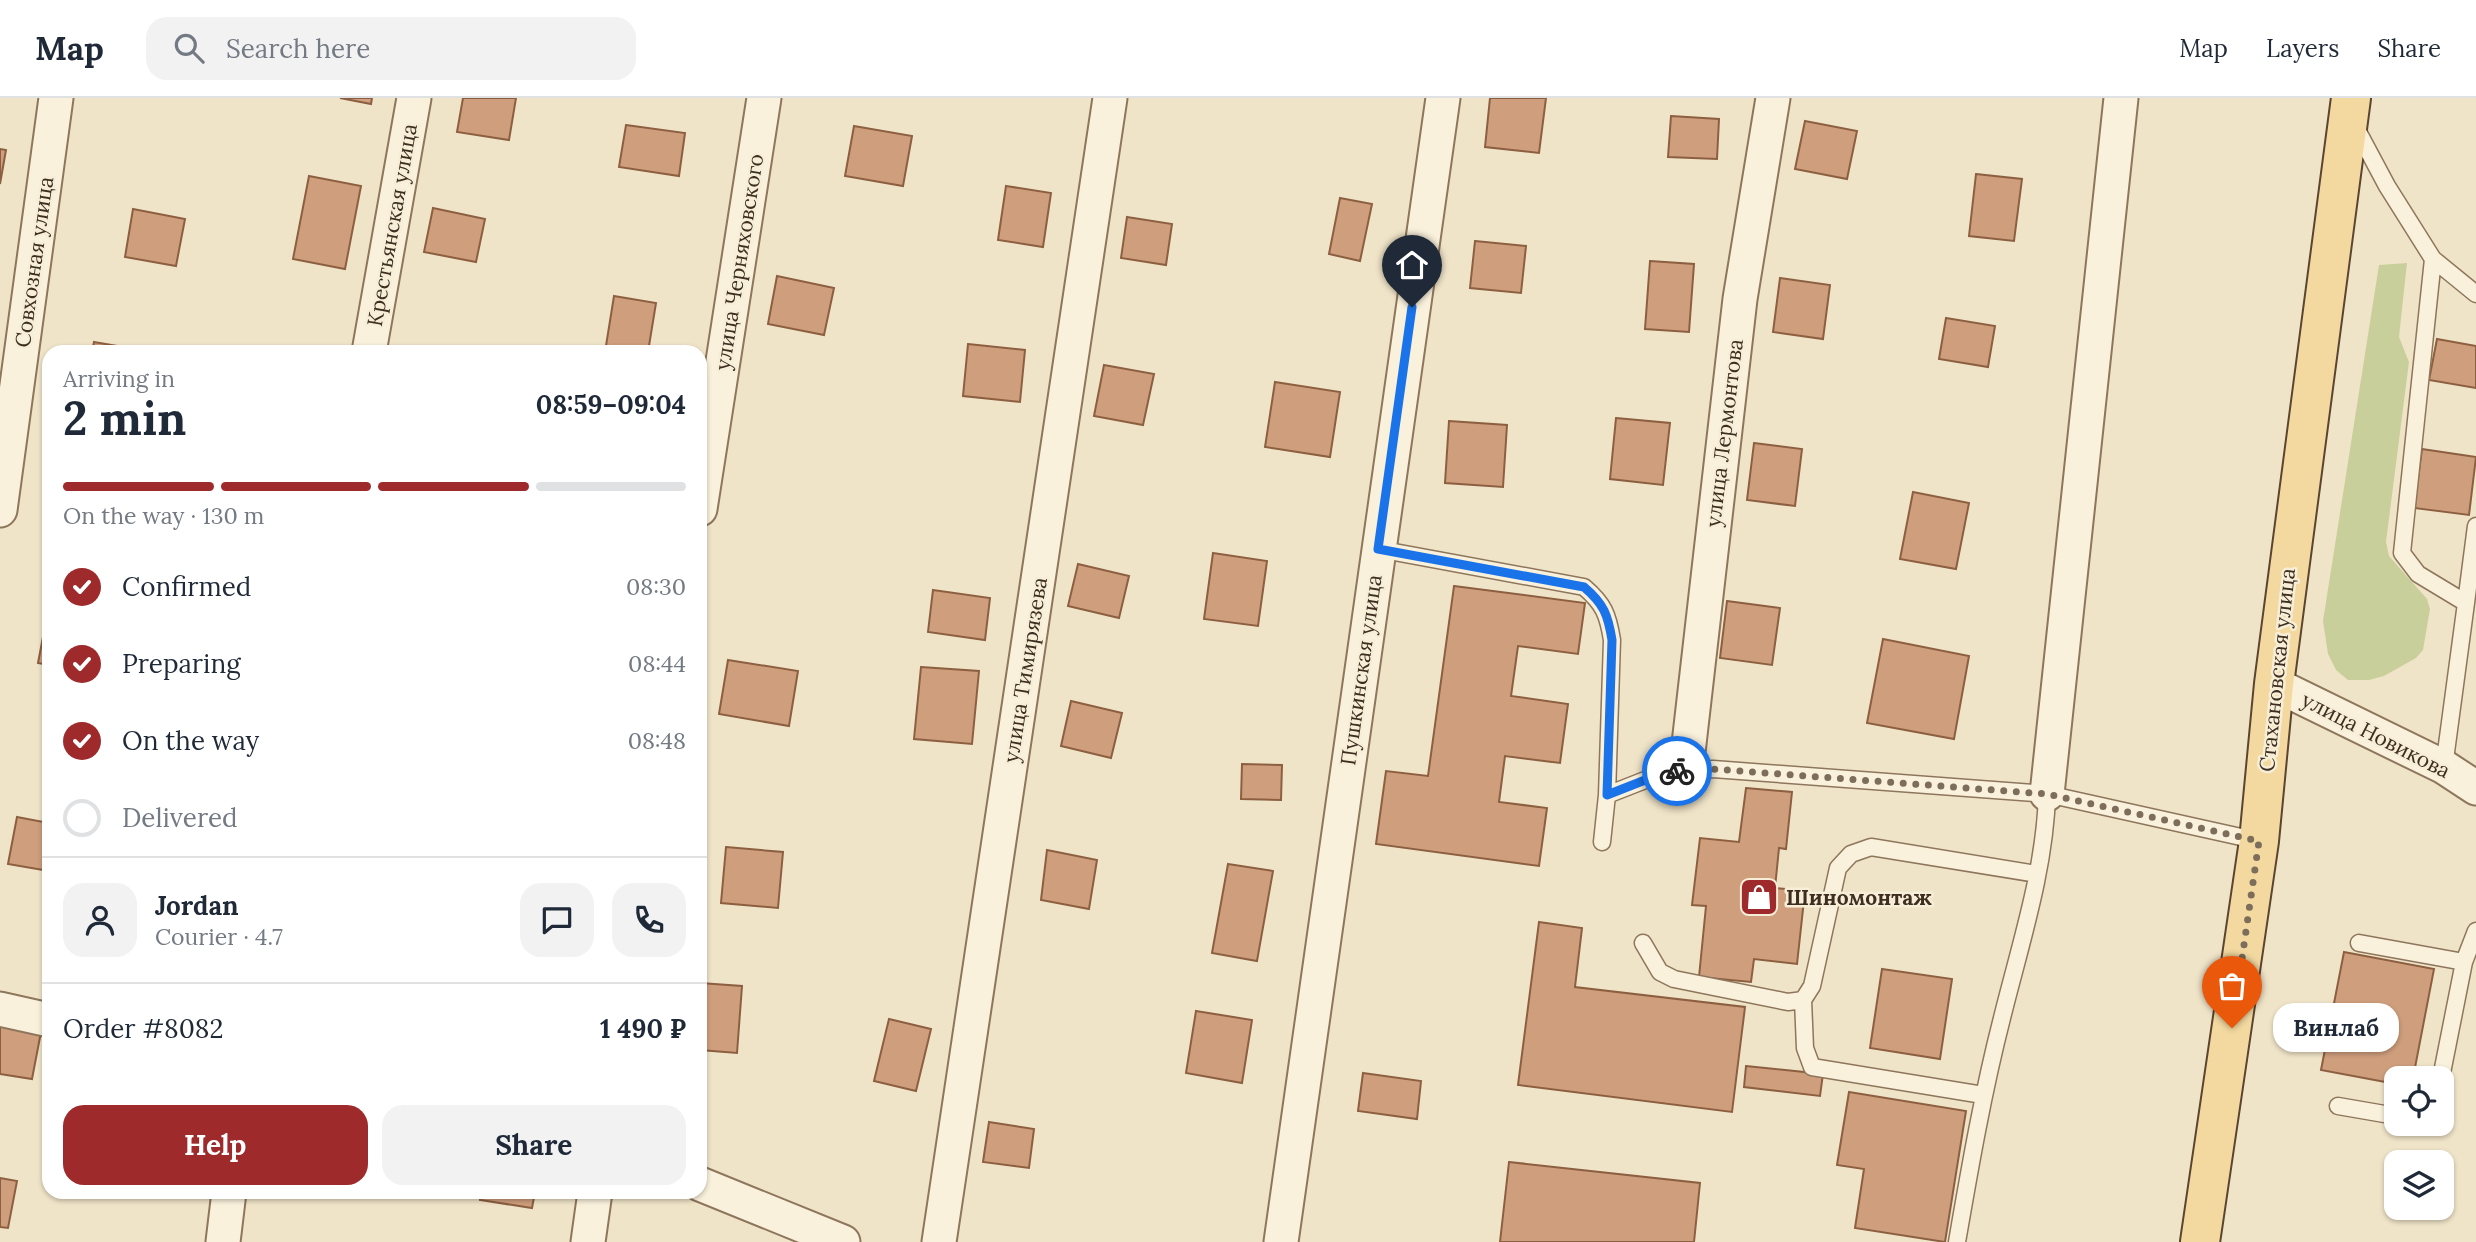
<!DOCTYPE html>
<meta charset="utf-8">
<style>
:root{--surface:#fff;--page:#f2f2f3;--text:#1f2937;--muted:#747a83;--line:#e0e1e3;--accent:#9e2a2b}
body{margin:0;font-family:Lora,serif;background:var(--page);color:var(--text);height:100vh;display:flex;flex-direction:column;font-size:26px;white-space:nowrap}
*{box-sizing:border-box;margin:0}
p{font-size:23px;color:var(--muted)}
.icon{flex:none;width:38px;height:38px;fill:none;stroke:currentColor;stroke-width:2;stroke-linecap:round;stroke-linejoin:round}
.map{position:relative;flex:1;overflow:hidden}
.panel{position:absolute;left:42px;top:247px;width:665px;height:854px;display:flex;flex-direction:column;background:var(--surface);border-radius:21px;box-shadow:0 2px 5px #0004}
.panel>*{flex:none}
.controls{position:absolute;left:2384px;top:968px;display:grid;gap:14px}
.controls a{display:grid;place-items:center;width:70px;height:70px;border-radius:14px;background:var(--surface);box-shadow:0 2px 5px #0004;font-size:35px}
.pin{position:absolute;display:grid;place-items:center;width:60px;height:60px;color:#fff;margin:-72px -30px;border-radius:50% 50% 50% 0;rotate:-45deg;box-shadow:0 0 7px #0007}
.pin .icon{rotate:45deg}
.courier{position:absolute;display:grid;place-items:center;width:70px;height:70px;margin:-35px;border:5px solid #1a73e8;border-radius:50%;background:#fff;color:#222;box-shadow:0 2px 9px #0007}
.bubble{position:absolute;height:49px;border-radius:21px;background:var(--surface);box-shadow:0 2px 5px #0004;font-size:23px;font-weight:700;line-height:49px;text-align:center}
.head em{font-style:normal;font-weight:700}
.head div{display:flex;flex-direction:column-reverse}
.head{display:flex;align-items:center;justify-content:space-between;height:119px;padding:0 21px}
h1{font-size:46px;font-weight:700;line-height:52px}
.bar{display:grid;grid-template-columns:repeat(4,1fr);gap:10px 7px;align-content:center;height:84px;padding:0 21px}
.bar i{height:9px;border-radius:5px;background:var(--line)}
.bar .selected{background:var(--accent)}
.bar p{grid-column:span 4}
.line{display:flex;align-items:center;gap:18px;padding:0 21px;border-top:2px solid var(--line)}
.line div{flex:1}
.round{display:grid;place-items:center;flex:none;width:74px;height:74px;border-radius:21px;background:var(--page)}
ol{padding:0 21px;list-style:none}
li{display:flex;align-items:center;gap:21px;height:77px}
li p{margin-inline-start:auto}
li .icon{padding:7px;border-radius:50%;background:var(--accent);color:#fff;stroke-width:4}
li:last-child{color:var(--muted)}
li i{width:38px;height:38px;border:4px solid var(--line);border-radius:50%}
.action{display:flex;gap:14px;margin-top:auto;padding:14px 21px}
.action a{flex:1;height:80px;border-radius:21px;background:var(--accent);color:#fff;font-size:28px;font-weight:700;line-height:80px;text-align:center}
.action a+a{background:var(--page);color:var(--text)}
header{display:flex;align-items:center;gap:42px;box-sizing:border-box;height:98px;padding:0 35px;background:var(--surface);border-bottom:2px solid var(--line)}
header strong{font-size:33px}
nav{display:flex;gap:38px;margin-inline-start:auto;font-size:24px}
.search{width:490px;height:63px;background:var(--page);display:flex;align-items:center;gap:18px;box-sizing:border-box;padding:0 24px;border-radius:21px;color:var(--muted);font-size:26px}
.map>svg:first-child{display:block}
.green{fill:#c9cf9b}
.building{fill:#cf9f7d;stroke:#8d5f41;stroke-width:2}
.lines{fill:none;stroke-linecap:round;stroke-linejoin:round}
.lane-casing{stroke:#8d765c;stroke-width:19}
.street-casing{stroke:#8d765c;stroke-width:37}
.primary-casing{stroke:#5b4430;stroke-width:42}
.lane{stroke:#faf1dc;stroke-width:16}
.street{stroke:#faf1dc;stroke-width:33}
.primary{stroke:#f3d9a0;stroke-width:38}
.done{stroke:#7c6e5b;stroke-width:7;stroke-dasharray:0 12.6}
.route{stroke:#1a73e8;stroke-width:9}
.labels{text-anchor:middle;dominant-baseline:central;stroke-width:5;stroke-linejoin:round;paint-order:stroke}
.street-label{font-size:21px;fill:#3d2e20;stroke:#f7eed8}
.poi-label{font-size:21px;font-weight:bold;fill:#3d2e20;stroke:#f7eed8;text-anchor:start}
</style>
<header>
<strong>Map</strong>
<div class="search"><svg class="icon" aria-label="search" viewBox="0 0 24 24"><circle cx="10" cy="10" r="6"/><path d="M15 15l6 6"/></svg>Search here</div>
<nav><a>Map</a><a>Layers</a><a>Share</a></nav>
</header>
<div class="map">
<svg width="2476" height="1144" viewBox="0 0 2476 1144">
<rect width="100%" height="100%" fill="#f0e4c8"/>
<path class="green" d="M2407 165 2399 239 2409 264 2386 444 2389 458 2427 501 2430 511 2423 552 2416 560 2384 578 2369 582H2348L2336 572 2328 556 2323 523 2379 167Z"/>
<path class="building" d="M340 0H372L371 6Z
M463 0H516L509 42 457 34Z
M1490 0H1546L1539 55 1485 49Z
M1671 18 1719 21 1717 61 1668 59Z
M1805 23 1857 33 1847 81 1795 71Z
M626 27 685 35 679 78 619 69Z
M854 28 912 38 903 88 845 78Z
M0 51 6 52 0 86Z
M1976 76 2022 81 2014 143 1969 138Z
M309 78 361 88 345 171 293 161Z
M1006 88 1051 95 1043 149 998 142Z
M1340 100 1372 106 1360 163 1329 156Z
M433 110 485 121 476 164 424 154Z
M133 111 185 121 176 168 125 159Z
M1127 119 1172 126 1166 167 1121 160Z
M1475 143 1526 148 1521 195 1470 190Z
M1650 163 1694 166 1689 234 1645 231Z
M777 178 834 190 824 237 768 226Z
M1780 180 1830 187 1823 241 1773 234Z
M614 198 656 205 648 254H605Z
M1946 220 1995 228 1988 269 1939 261Z
M2437 241 2476 248V290L2429 282Z
M94 244 146 253 145 254H92Z
M968 246 1025 252 1020 304 963 298Z
M1104 267 1154 276 1143 327 1094 318Z
M1275 284 1340 294 1330 359 1265 349Z
M1616 320 1670 325 1663 387 1610 381Z
M1449 323 1507 327 1503 389 1445 385Z
M1754 345 1802 351 1795 408 1747 402Z
M2422 351 2476 359 2469 417 2414 410Z
M1913 394 1969 405 1956 471 1900 461Z
M1213 455 1267 463 1258 528 1204 521Z
M1078 466 1129 478 1119 520 1068 508Z
M1454 488 1585 505 1578 556 1518 548 1511 598 1568 606 1560 665 1505 658 1499 704 1547 710 1539 768 1376 746 1386 673 1428 678Z
M933 492 990 500 985 542 928 534Z
M1727 503 1780 510 1772 567 1720 560Z
M47 518 49 519V567L38 565Z
M1883 541 1969 558 1954 641 1867 625Z
M728 562 798 573 789 628 719 616Z
M921 569 979 573 972 646 914 641Z
M1071 603 1122 615 1111 660 1061 648Z
M1242 666 1282 667 1281 702 1241 701Z
M1746 690 1792 694 1786 751 1779 750 1775 790 1805 793 1797 866 1754 861 1751 884 1699 879 1706 808 1692 807 1700 740 1739 744Z
M17 719 49 725V773L8 766Z
M726 749 783 754 778 810 721 805Z
M1047 752 1097 762 1089 811 1041 802Z
M1228 766 1273 773 1257 863 1212 855Z
M1539 824 1582 830 1575 889 1745 909 1732 1014 1518 987Z
M2344 854 2434 871 2413 980H2396V986L2321 972Z
M1882 871 1952 881 1940 961 1870 950Z
M700 885 742 888 737 955 700 952Z
M1196 913 1252 922 1242 985 1186 975Z
M889 921 931 931 916 993 874 983Z
M0 927 41 934 32 981 0 976Z
M1746 968 1823 976 1820 998 1744 989Z
M1363 975 1421 983 1417 1021 1358 1013Z
M1849 994 1966 1013 1945 1144 1855 1130 1864 1071 1837 1067Z
M989 1024 1034 1031 1029 1070 983 1064Z
M1509 1064 1700 1085 1694 1144H1500Z
M0 1080 17 1083 8 1130 0 1129Z
M481 1094H535L532 1110 480 1102Z"/>
<g class="lines">
<g class="lane-casing">
<path id="lane" d="M2355 28 2387 88 2433 161 2402 455 2418 476 2466 505 2444 669
M2433 161 2476 196
M1378 451 1584 489C1604 506 1608 517 1612 542L1607 697 1602 744
M2466 505 2476 428
M1607 697 1663 675 1713 671 2047 696 2259 743
M1643 845 1660 874 1674 881 1788 904 1803 902 1812 888 1838 770 1851 756 1871 749 2037 776
M2359 845 2464 864
M1803 902 1805 950 1812 969 1983 997
M2441 980 2464 864 2476 833
M2338 1008 2396 1018
M1957 1144C1970 1069 1983 994 2002 920 2020 847 2045 772 2047 696"/>
</g>
<g class="street-casing">
<path id="street" d="M369 254 414 0
M700 411 764 0
M0 412 56 0
M2274 586 2444 669 2476 690
M1686 672 1740 201 1773 0
M2047 696 2121 0
M0 911 49 922
M700 1086 843 1144
M223 1144 229 1094
M588 1144 595 1094
M939 1144 1110 0
M1281 1144 1443 0"/>
</g>
<g class="primary-casing">
<path id="primary" d="M2200 1144 2259 743 2274 586 2351 0"/>
</g>
<use href="#lane" class="lane"/>
<use href="#street" class="street"/>
<use href="#primary" class="primary"/>
</g>
<g class="lines">
<path class="done" d="M1677 673 1713 671 2047 696 2259 743 2232 930"/>
<path class="route" d="M1412 209 1378 451 1584 489C1604 506 1608 517 1612 542L1607 697 1663 675 1677 673"/>
</g>
<defs>
<g id="shop-square" transform="scale(2.0125)"><rect x="-9" y="-9" width="18" height="18" rx="4" fill="#9e2a2b" stroke="#f7eed8"/><path d="M-5-2.5h2.3a2.7 3.5 0 0 1 5.4 0H5L5.5 6h-11ZM-1.5-2.5h3a1.5 2.3 0 0 0-3 0Z" fill="#fff"/></g>
</defs>
<g fill-rule="evenodd">
<use href="#shop-square" x="1759" y="799"/>
</g>
<g class="labels">
<g class="street-label">
<text transform="translate(392 127) rotate(-80)">Крестьянская улица</text>
<text transform="translate(34 164) rotate(-82)">Совхозная улица</text>
<text transform="translate(739 164) rotate(-81)">улица Черняховского</text>
<text transform="translate(1724 335) rotate(-83)">улица Лермонтова</text>
<text transform="translate(1025 572) rotate(-81)">улица Тимирязева</text>
<text transform="translate(1361 572) rotate(-82)">Пушкинская улица</text>
<text transform="translate(2277 572) rotate(-84)">Стахановская улица</text>
<text transform="translate(2376 637) rotate(27)">улица Новикова</text>
</g>
<g class="poi-label">
<text x="1786" y="799">Шиномонтаж</text>
</g>
</g>
</svg>
<div class="controls">
<a><svg class="icon" aria-label="locate" viewBox="0 0 24 24"><circle cx="12" cy="12" r="6"/><path d="M12 2v4M12 18v4M2 12h4M18 12h4"/></svg></a>
<a><svg class="icon" aria-label="layers" viewBox="0 0 24 24"><path d="M12 4l9 5-9 5-9-5zM3 14l9 5 9-5"/></svg></a>
</div>
<div class="pin" style="left:2232px;top:930px;background:#ea580c"><svg class="icon" aria-label="bag" viewBox="0 0 24 24"><path d="M5 8h14l-1 12H6zM9 8a3 3 0 0 1 6 0"/></svg></div>
<div class="pin" style="left:1412px;top:209px;background:#1f2937"><svg class="icon" aria-label="home" viewBox="0 0 24 24"><path d="M3 11l9-7 9 7M6 9v11h12V9"/></svg></div>
<div class="courier" style="left:1677px;top:673px"><svg class="icon" aria-label="bike" viewBox="0 0 24 24"><circle cx="6" cy="16" r="4"/><circle cx="18" cy="16" r="4"/><path d="M6 16l4-8h5l3 8M10 8l3 8H6M13 5h3"/></svg></div>
<div class="bubble" style="left:2273px;top:905px;width:126px">Винлаб</div>
<section class="panel">
<div class="head"><div><h1>2 min</h1><p>Arriving in</p></div><em>08:59–09:04</em></div>
<div class="bar"><i class="selected"></i><i class="selected"></i><i class="selected"></i><i></i><p>On the way · 130 m</p></div>
<ol>
<li><svg class="icon" aria-label="check" viewBox="0 0 24 24"><path d="M5 12l5 5 9-10"/></svg>Confirmed<p>08:30</p></li>
<li><svg class="icon" aria-label="check" viewBox="0 0 24 24"><path d="M5 12l5 5 9-10"/></svg>Preparing<p>08:44</p></li>
<li><svg class="icon" aria-label="check" viewBox="0 0 24 24"><path d="M5 12l5 5 9-10"/></svg>On the way<p>08:48</p></li>
<li><i></i>Delivered</li>
</ol>
<div class="line" style="height:126px"><a class="round"><svg class="icon" aria-label="person" viewBox="0 0 24 24"><circle cx="12" cy="8" r="4"/><path d="M4 21q1-7 8-7t8 7"/></svg></a><div><b>Jordan</b><p>Courier · 4.7</p></div><a class="round"><svg class="icon" aria-label="chat" viewBox="0 0 24 24"><path d="M4 5h16v11H9l-5 4z"/></svg></a><a class="round"><svg class="icon" aria-label="phone" viewBox="0 0 24 24"><path d="M5 4h4l2 5-3 2q2 4 5 5l2-3 5 2v4C11 20 4 13 5 4z"/></svg></a></div>
<div class="line" style="height:91px"><div>Order #8082</div><b>1 490 ₽</b></div>
<div class="action"><a>Help</a><a>Share</a></div>
</section>
</div>
